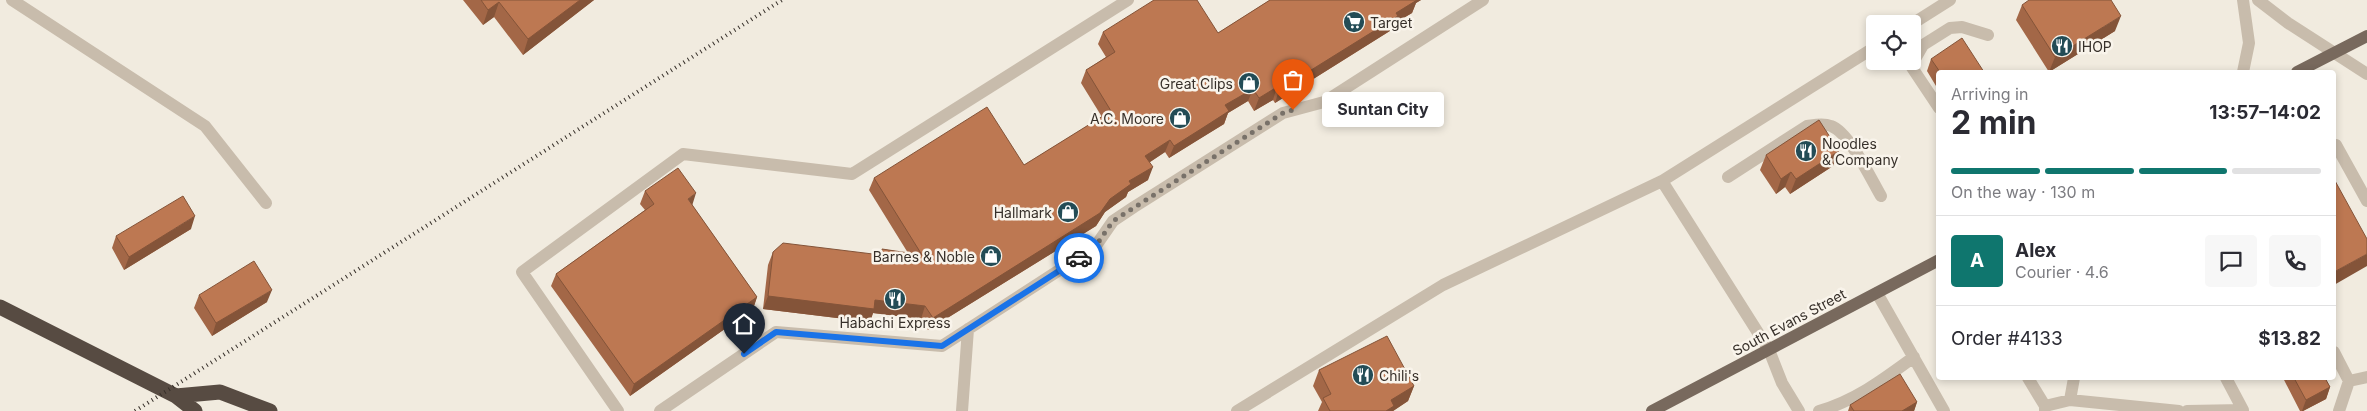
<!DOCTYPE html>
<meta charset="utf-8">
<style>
:root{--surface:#fff;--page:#f7f7f7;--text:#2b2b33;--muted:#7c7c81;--line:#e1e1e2;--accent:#0f766e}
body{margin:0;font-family:Inter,sans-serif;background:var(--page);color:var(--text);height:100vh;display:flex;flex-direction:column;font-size:19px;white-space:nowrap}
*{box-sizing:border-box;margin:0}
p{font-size:16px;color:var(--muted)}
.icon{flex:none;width:28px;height:28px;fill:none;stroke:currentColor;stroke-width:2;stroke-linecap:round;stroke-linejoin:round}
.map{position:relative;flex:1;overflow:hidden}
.details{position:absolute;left:1936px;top:70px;width:400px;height:310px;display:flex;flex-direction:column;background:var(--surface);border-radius:5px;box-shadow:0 2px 8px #0003}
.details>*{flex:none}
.buttons{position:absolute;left:1866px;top:15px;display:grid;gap:10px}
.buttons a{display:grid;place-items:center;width:55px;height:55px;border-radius:5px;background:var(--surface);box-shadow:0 2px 8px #0003;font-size:25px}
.pin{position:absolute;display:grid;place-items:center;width:42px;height:42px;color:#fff;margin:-51px -21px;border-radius:50% 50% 50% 0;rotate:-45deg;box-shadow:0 0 5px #0007}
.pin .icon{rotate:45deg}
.courier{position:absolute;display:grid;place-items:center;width:50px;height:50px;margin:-25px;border:4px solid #1a73e8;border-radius:50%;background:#fff;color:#222;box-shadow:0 1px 6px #0007}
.bubble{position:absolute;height:35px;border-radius:5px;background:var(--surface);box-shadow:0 2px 8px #0003;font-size:16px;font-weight:700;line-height:35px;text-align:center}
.overview em{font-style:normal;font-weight:700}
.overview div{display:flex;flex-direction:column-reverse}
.overview{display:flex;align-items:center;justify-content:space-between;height:85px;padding:0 15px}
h1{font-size:32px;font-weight:700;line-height:38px}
.bar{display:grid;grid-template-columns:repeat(4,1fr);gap:8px 5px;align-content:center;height:60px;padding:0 15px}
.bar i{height:6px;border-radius:4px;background:var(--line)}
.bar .on{background:var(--accent)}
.bar p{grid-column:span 4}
.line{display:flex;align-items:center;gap:12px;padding:0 15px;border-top:1px solid var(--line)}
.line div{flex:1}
.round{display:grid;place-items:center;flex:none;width:52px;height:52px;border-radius:5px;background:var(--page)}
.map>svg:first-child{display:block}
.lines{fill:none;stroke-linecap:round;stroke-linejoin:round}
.minor{stroke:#c8bcac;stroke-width:12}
.major{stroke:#78695d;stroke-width:12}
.highway{stroke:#574b42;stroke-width:15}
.rail{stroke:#37302a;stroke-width:4;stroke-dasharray:1 4;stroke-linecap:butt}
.wall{fill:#a36747}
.shaded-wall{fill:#845439}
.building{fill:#bd7852;stroke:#845439}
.done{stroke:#787169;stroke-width:5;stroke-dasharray:0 9}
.route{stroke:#1a73e8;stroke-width:6}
.labels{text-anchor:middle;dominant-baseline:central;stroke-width:5;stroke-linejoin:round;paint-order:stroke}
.poi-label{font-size:14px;fill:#37302a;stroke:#f9f4eb;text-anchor:start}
.street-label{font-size:14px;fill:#37302a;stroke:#f9f4eb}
</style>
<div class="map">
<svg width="2367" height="411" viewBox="0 0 2367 411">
<rect width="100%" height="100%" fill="#f1ebdf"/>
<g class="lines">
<path class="minor" d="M12 0 205 126 266 203
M2243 0 2249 43 2243 72
M2258 0 2288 23 2367 74
M1912 24 1950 0
M1939 108 1911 66 1923 45 1950 28 1962 27 1988 35
M2334 146 2336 145 2367 201
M1728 177 1807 126C1815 125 1823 123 1831 126 1849 132 1871 179 1881 196
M1662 181 1769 350 1782 383 1799 411
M1877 293 1944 411
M2334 352 2349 381 2367 377
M2028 378 2045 406
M2070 400 2074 378
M618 411 522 272 683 154 852 174 1128 0
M660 411 776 332 942 346 1095 247 1113 221 1134 207 1283 113 1324 102 1483 0
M962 411 968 329
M1237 411 1443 285 1662 181 1875 47
M1819 411C1855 401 1884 379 1914 357
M2045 411V406L2070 400 2179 411
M2187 411 2243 410 2226 378
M2339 411 2349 381"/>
<path class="major" d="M2297 72 2367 36
M1652 411 1939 260"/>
<path class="highway" d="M0 307 176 396 195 411
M176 396 220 392 270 411"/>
<path class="rail" d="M135 411 782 0"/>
</g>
<path class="wall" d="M463 0H594L523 55 494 17 483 25Z
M1270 0H1421L1416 3 1412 13 1395 23 1393 29 1275 103 1273 100 1254 111 1248 101 1228 113 1224 124 1196 141 1169 158 1165 152 1150 162 1148 180 1128 192 1126 197 1105 212 1096 226 928 330 921 319 873 313 870 322 763 309 768 265 773 252 879 255 882 249 908 253 869 190 874 178 1024 165 1102 117 1081 83 1086 70 1106 57 1098 44 1103 32 1218 33Z
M2022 5 2115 31 2049 72 2016 20Z
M1931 59 1984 72H1939V91L1927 71Z
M1766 155 1833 166 1790 194 1785 187 1776 194 1760 170Z
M645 191 692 205 757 297 753 309 630 396 551 286 556 274 645 210 640 204Z
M191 229 124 270 112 248 116 236Z
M199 295 267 302 212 336 194 308Z
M1319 370 1414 386 1408 401 1393 411H1318L1322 402 1313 386Z
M2283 378H2325L2330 387 2326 399 2303 411H2300Z
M1917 402 1914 411H1848L1850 405Z"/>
<path class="shaded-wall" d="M580 0H594L523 55 528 39Z
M1411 0H1421L1416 3 1412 13 1395 23 1393 29 1275 103 1279 90 1396 13Z
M499 2 494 17 483 25 488 10Z
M2121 16 2115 31 2049 72 2055 57Z
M1277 87 1273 100 1254 111 1259 98Z
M1253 89 1248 101 1228 113 1224 124 1169 158 1174 146 1225 105Z
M1170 140 1165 152 1141 168 1145 156Z
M1839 151 1833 166 1790 194 1796 179Z
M1153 167 1148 180 1128 192 1126 197 1105 212 1096 226 928 330 933 318 1110 199 1129 181Z
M1791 172 1785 187 1776 194 1781 179Z
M696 193 692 206 688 199Z
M195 216 191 229 124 270 129 257Z
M2367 254V266L2334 285V272Z
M272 290 267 302 212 336 216 323Z
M768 296 875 300 925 306 921 319 873 313 870 322 763 309Z
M757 297 753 309 630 396 634 384Z
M1414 386 1408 401 1393 411H1386L1391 400Z
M2330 387 2326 399 2303 411H2302L2306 400Z
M1917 402 1914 411H1902Z"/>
<path class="building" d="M481 0H580L528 39 499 2 488 10Z
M1154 0H1197L1218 33 1270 0H1417L1396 13 1398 16 1279 90 1277 87 1259 98 1253 89 1225 105 1229 111 1201 129 1174 146 1170 140 1145 156 1153 167 1129 181 1131 184 1110 199 1100 213 933 318 925 306 875 300 874 309 768 296 773 252 783 243 881 255 882 249 922 255 874 178 987 107 1024 165 1111 111 1086 70 1115 52 1103 32Z
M2029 0H2111L2121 16 2055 57 2022 5Z
M1962 38 1984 72H1940L1931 59Z
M1819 120 1839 151 1796 179 1791 172 1781 179 1766 155Z
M678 168 696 193 688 199 757 297 634 384 556 274 654 204 645 191Z
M2334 179 2367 239V254L2334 272Z
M183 196 195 216 129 257 116 236Z
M254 261 272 290 216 323 199 295Z
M1387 336 1414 386 1391 400 1394 406 1386 411H1330L1323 398 1331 394 1319 370Z
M1900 374 1917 402 1902 411H1854L1850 405Z
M2294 378H2325L2330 387 2306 400Z"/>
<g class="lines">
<path class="done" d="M1079 258 1095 247 1113 221 1283 113 1293 110"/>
<path class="route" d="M744 354 776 332 942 346 1079 258"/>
</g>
<defs>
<g id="supermarket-disc" transform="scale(1.125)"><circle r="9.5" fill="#234c56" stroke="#f9f4eb"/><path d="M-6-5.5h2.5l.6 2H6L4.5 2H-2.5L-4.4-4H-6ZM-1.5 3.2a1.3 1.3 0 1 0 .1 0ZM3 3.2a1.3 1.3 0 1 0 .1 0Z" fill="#fff"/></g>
<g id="restaurant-disc" transform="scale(1.125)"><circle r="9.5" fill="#234c56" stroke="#f9f4eb"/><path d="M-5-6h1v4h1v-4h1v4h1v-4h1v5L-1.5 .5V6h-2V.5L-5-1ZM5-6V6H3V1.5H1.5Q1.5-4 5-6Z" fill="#fff"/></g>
<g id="shop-disc" transform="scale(1.125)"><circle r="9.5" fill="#234c56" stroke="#f9f4eb"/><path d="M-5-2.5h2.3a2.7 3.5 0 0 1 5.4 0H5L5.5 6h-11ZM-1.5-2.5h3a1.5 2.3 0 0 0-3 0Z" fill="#fff"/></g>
</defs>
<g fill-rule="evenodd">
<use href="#supermarket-disc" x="1354" y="22"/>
<use href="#restaurant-disc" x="2062" y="46"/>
<use href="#shop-disc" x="1249" y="83"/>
<use href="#shop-disc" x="1180" y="118"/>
<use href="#restaurant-disc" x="1806" y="151"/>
<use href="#shop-disc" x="1068" y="212"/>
<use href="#shop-disc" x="991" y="256"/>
<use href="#restaurant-disc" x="895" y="299"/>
<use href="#restaurant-disc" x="1363" y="375"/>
</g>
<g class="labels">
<g class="poi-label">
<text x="1370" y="22">Target</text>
<text x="2078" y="46">IHOP</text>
<text x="1233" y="83" text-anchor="end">Great Clips</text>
<text x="1164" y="118" text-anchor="end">A.C. Moore</text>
<text x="1822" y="143">Noodles<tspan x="1822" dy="16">&amp; Company</tspan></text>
<text x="1052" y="212" text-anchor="end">Hallmark</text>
<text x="975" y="256" text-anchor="end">Barnes &amp; Noble</text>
<text x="895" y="322" text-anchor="middle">Habachi Express</text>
<text x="1379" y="375">Chili's</text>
</g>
<g class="street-label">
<text transform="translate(1789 322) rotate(-28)">South Evans Street</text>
</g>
</g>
</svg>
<div class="buttons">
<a><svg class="icon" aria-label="locate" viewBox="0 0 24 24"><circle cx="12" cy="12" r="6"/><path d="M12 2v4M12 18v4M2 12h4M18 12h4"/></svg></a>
</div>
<div class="pin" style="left:1293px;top:110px;background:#ea580c"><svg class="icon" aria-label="bag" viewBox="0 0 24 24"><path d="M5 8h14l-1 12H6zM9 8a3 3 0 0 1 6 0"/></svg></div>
<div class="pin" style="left:744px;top:354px;background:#1f2937"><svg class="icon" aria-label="home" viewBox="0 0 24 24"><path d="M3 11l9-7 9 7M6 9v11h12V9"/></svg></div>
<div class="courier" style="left:1079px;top:258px"><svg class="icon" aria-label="car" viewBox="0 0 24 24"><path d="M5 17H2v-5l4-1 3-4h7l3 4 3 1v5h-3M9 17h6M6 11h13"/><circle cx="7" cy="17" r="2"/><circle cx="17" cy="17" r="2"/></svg></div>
<div class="bubble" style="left:1322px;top:92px;width:122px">Suntan City</div>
<section class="details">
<div class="overview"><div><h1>2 min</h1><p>Arriving in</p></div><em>13:57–14:02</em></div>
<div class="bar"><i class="on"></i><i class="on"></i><i class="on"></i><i></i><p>On the way · 130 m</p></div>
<div class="line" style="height:90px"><b class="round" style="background:var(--accent);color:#fff">A</b><div><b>Alex</b><p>Courier · 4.6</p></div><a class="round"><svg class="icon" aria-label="chat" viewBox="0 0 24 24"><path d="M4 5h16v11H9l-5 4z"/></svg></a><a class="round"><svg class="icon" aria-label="phone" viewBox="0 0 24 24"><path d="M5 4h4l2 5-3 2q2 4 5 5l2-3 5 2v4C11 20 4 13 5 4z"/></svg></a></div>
<div class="line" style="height:65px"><div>Order #4133</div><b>$13.82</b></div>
</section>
</div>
